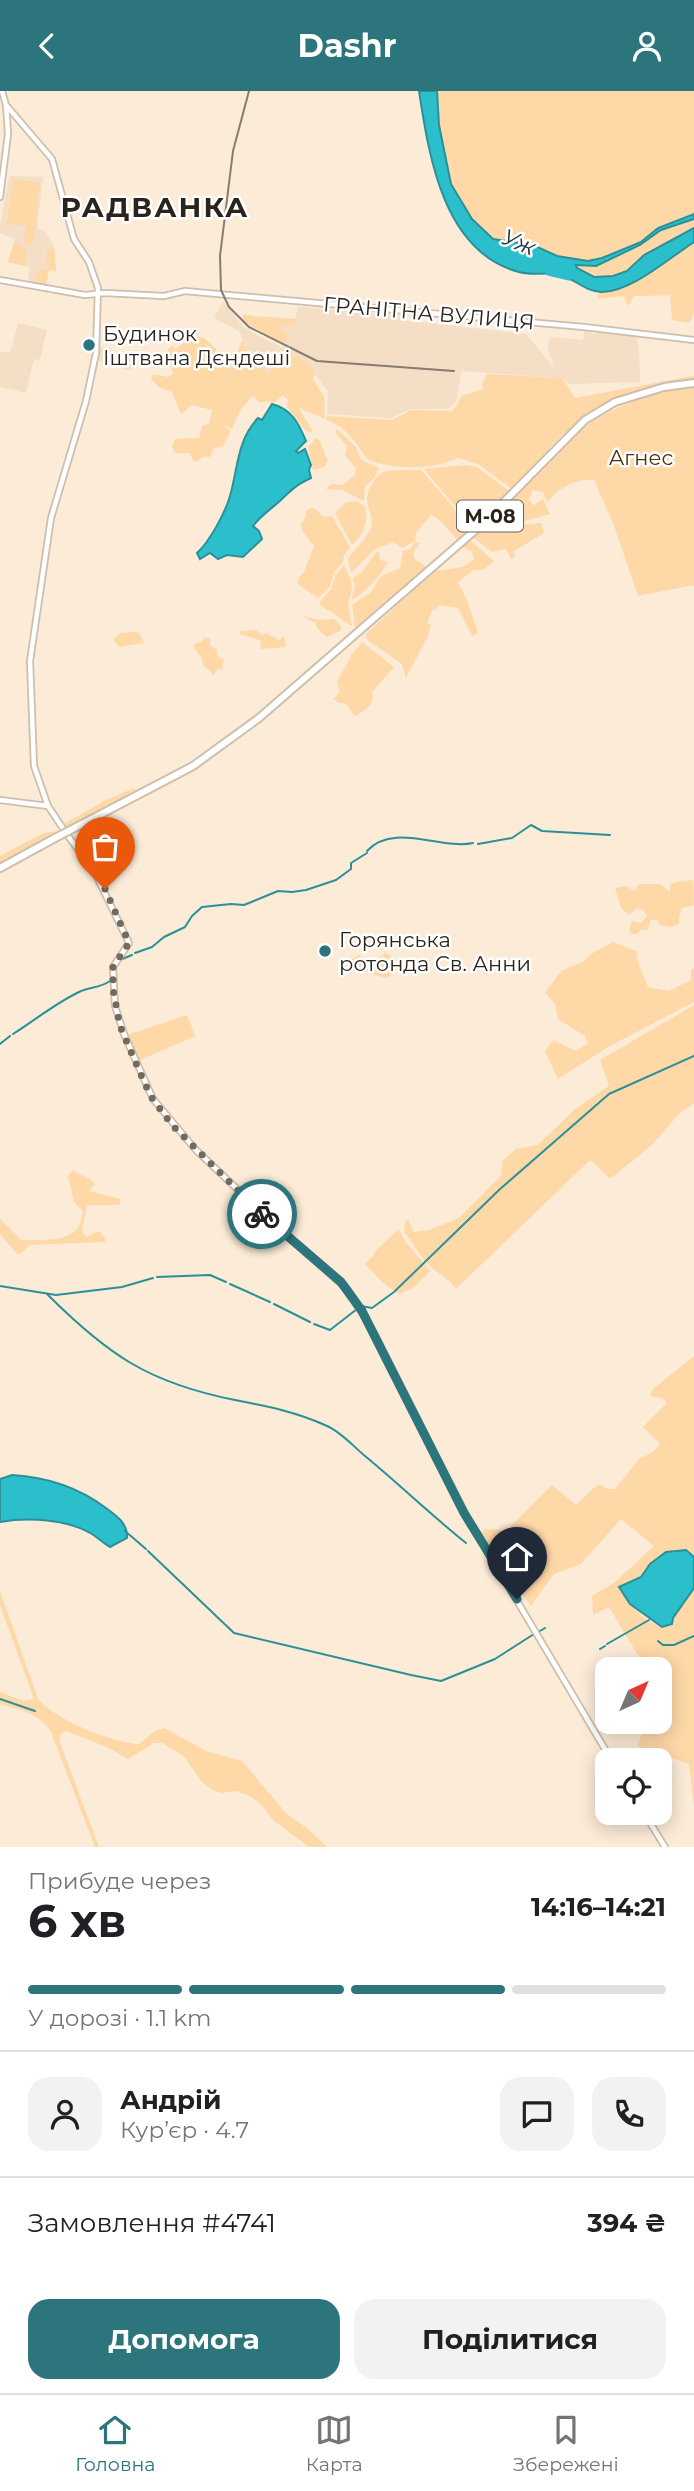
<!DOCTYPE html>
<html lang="uk">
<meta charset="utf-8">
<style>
:root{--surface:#fff;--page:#f2f2f2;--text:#202124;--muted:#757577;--line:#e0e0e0;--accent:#2c757c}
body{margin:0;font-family:Montserrat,sans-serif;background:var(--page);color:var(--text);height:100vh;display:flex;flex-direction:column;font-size:26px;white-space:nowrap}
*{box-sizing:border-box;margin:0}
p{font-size:23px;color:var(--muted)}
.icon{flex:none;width:38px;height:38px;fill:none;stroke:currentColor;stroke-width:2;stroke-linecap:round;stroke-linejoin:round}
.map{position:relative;height:1756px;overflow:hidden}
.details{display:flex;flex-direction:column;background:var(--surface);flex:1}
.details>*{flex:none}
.needle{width:46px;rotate:44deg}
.buttons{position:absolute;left:595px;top:1566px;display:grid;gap:14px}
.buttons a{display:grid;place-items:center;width:77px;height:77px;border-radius:14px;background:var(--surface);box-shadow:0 4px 18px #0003;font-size:35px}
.pin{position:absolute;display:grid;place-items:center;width:60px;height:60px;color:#fff;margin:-72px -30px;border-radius:50% 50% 50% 0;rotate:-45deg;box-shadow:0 0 7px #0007}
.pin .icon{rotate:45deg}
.courier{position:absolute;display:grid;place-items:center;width:70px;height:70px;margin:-35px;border:5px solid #2c757c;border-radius:50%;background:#fff;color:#222;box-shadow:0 2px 9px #0007}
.headline em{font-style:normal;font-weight:700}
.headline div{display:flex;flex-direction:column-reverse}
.headline{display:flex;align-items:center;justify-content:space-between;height:119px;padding:0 28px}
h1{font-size:46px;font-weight:700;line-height:52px}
.bar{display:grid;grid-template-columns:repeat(4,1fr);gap:10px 7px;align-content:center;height:84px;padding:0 28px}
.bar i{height:9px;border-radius:5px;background:var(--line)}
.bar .active{background:var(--accent)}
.bar p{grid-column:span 4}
.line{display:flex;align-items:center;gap:18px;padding:0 28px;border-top:2px solid var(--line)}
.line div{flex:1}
.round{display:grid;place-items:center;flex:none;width:74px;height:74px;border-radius:21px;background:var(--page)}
.button{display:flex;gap:14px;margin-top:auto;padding:14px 28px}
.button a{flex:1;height:80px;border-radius:21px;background:var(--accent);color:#fff;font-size:28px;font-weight:700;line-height:80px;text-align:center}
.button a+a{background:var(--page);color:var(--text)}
header{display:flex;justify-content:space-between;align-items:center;height:91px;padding:0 28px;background:var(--accent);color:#fff;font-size:32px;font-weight:700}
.tab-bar{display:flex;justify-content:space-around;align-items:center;height:98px;border-top:2px solid var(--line);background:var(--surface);font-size:19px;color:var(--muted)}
.tab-bar a{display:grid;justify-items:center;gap:4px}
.tab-bar .active{color:var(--accent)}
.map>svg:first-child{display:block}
.built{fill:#f4dec6}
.green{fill:#ffd8a8}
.water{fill:#2bbfcc;stroke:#2b9098;stroke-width:2}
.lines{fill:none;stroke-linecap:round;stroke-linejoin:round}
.stream{stroke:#2b9098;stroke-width:2}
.river{stroke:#2bbfcc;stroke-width:5}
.tertiary-casing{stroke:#cebeac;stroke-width:8}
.trunk-casing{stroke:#cebeac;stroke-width:10}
.tertiary{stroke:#fff;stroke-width:4.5}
.trunk{stroke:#fff;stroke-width:6}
.rail{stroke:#867c6f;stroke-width:2}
.trunk-bridge-casing{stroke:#cebeac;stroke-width:10;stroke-linecap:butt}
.trunk-bridge{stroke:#fff;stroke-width:6}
.done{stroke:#736a5e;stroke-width:7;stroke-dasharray:0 12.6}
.route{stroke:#2c757c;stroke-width:9}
.poi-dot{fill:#2c757c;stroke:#fff;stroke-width:2.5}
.labels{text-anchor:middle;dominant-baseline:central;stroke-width:5;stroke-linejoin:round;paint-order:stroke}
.shield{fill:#fff;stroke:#6a6661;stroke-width:2}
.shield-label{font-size:19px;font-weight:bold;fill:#2a241d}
.street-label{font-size:21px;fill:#2a241d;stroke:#fff}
.poi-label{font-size:21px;fill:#2a241d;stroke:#fff;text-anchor:start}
.park-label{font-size:21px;fill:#4a3210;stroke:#fff}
.water-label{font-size:23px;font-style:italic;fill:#1e3638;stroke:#fff}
.district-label{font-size:28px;font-weight:bold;letter-spacing:2px;fill:#2a241d;stroke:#fff}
</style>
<header><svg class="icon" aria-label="back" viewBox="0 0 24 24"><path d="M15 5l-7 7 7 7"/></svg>Dashr<svg class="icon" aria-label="person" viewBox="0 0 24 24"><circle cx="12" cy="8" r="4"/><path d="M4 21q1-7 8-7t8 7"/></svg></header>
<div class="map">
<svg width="694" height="1756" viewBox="0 0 694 1756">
<rect width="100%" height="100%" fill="#fbebd7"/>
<path class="built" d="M11 85 43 86 37 137 46 142 54 155 56 180 49 179 46 194 28 190 29 176 8 171 15 148 0 142V135L9 86Z
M223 210 244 237 283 257 285 254 242 229 243 224 295 228 298 216 402 225V229L526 243 555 278 547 256 551 246 583 249 584 239 594 243 599 241 636 246 639 258 640 291 569 293 562 287 461 280 457 309 448 318H410L391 327 327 323 328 300 304 270 270 282 253 273 239 240 214 227Z
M18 232 47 239 40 269 34 268 26 302 0 296V260L10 262Z
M100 256 111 257V261L133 264 131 278 127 279 97 269Z"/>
<path class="green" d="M437 0H694V123L658 137 641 151 602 167 588 170 557 165 533 154 493 148 472 128 451 93 439 34Z
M13 88 40 92 33 154 24 152 26 135 7 133Z
M694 128V137L691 140 644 164 627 180 600 187 576 177 575 174C606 180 637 153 662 138 672 133 684 132 694 128Z
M14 151 26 158 25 175 8 171Z
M694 151V223L689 232 672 229 670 204 634 205 628 215 624 205 597 208 599 202 618 198Z
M54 157 56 180 49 179 46 194 36 192 38 180 49 178 50 174 46 173 48 159Z
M244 223 257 226 296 228 294 235 282 234 281 240 288 242 284 254 242 229Z
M185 243 204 247 216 258 215 263 235 278 237 271 229 263H237L242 249 253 273 269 282 282 259 304 270 315 283 313 288 324 306 325 328 299 317 313 341 306 340 287 316 288 309 283 304 275 311H259L253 305 241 318 232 338 223 333 231 340 223 355 214 357 210 366H202L197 371 193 369 189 362H175L172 355 175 348 199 347 203 334 209 333 212 319 192 314 181 323 172 301 160 297 151 288 153 283 167 286 173 283 171 272 161 271 160 268 172 254 175 258 185 251Z
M487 283 562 287 575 307 687 286 694 285V289C661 293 624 300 595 318 563 338 538 371 512 398L478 373 458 367C431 379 396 379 368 369 357 353 346 335 326 329L327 325 392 329 411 319 451 320 456 316 461 305 483 298 482 293Z
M694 295V494L638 505 613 432 594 389C574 388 562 395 547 411L543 401 533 399 529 408 533 415 543 408 550 423 521 431 488 432 585 336C616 313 656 302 694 295Z
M337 338 356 356 361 369 379 377 374 387 365 396 364 410 342 399 326 398 331 393 343 394 355 384 356 377 345 365 347 355 335 341Z
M316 347 320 350 328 370 324 376 313 379 308 356Z
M466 374 477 376 509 400 468 441 459 420 424 378Z
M421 379 454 417 465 443 457 448C448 440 442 428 431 424L416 442 415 450 402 457 393 451 374 459 351 482 348 468C355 457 366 449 371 437 374 426 368 419 367 410 366 399 377 381 388 380 396 378 410 380 421 379Z
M355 410 365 415C369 431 364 443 352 454L335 422 345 412Z
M313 416 324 426 332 425 350 456 344 464 343 471 334 481 330 496 318 507 298 493V488L304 481 314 455 302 440 301 433 306 426V420Z
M541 432 544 442 514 460V467L511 468 506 458 492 461 473 446 484 437Z
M470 449 494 470 483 479H474L458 491 467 509 478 541 473 546 458 517 440 514 432 520 427 532 431 534 428 545 406 587 402 573 370 551 366 547V543L434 480 463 476 474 468 472 461 461 455Z
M415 451 420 452 414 461V467L427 477 357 539 355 537 352 514 371 501 380 486 400 477 403 460 411 457Z
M379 461 380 469 388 471C379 487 366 500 351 510L355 496 353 487 363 480 375 462Z
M344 474 351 490 352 498 348 513 352 535C344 531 339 526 333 522 327 518 323 518 319 512L331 498 336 483Z
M302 525 319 529 334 528 341 535V539L327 546 317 537 316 532Z
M256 539 262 544 266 542 279 549 284 545 286 556 261 558 260 549 239 543 241 540Z
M135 541 139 542 144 552 119 556 113 549 121 542Z
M205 546 210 548V555L217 559V565L224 569 222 579 217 578 214 584 203 574 202 567 194 557V553L200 552Z
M362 551 394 576 372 601C375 615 366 619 355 625L345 612H339L334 608 340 600 337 591 352 563Z
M134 697 138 701 66 736 64 733 104 710Z
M56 740 47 748 0 773V765L41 743Z
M693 789 694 814 682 817 679 826V833L670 836 660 834 657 828 651 829 647 839 641 838 637 843H631L629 837 632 830 641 832 647 825 644 819 637 817 629 824 621 817 615 797 626 795 634 800 639 793H660L670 801V794L676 791Z
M613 851 637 860V869L648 896 669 900 691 889V879L694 877V911L608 956 558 988 545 960 553 949 575 960 588 953 585 945 558 928 555 913 545 902 561 880 584 870 591 863Z
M385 862 390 864 401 876 387 887 375 884 348 871 359 864 371 872Z
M694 914V1012L679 1023 652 1054 610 1088 591 1069 588 1071 456 1198C447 1186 442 1185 431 1176 420 1167 414 1151 404 1141L405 1132 408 1128 414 1141 429 1139 459 1127 501 1085 503 1069 516 1058 538 1054 575 1018 609 995 600 969Z
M187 924 195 945 138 970 127 944Z
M73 1079C80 1085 88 1085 95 1093L89 1100 121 1108 119 1114H87L82 1140 86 1146 99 1140 105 1147V1151L29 1154 21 1163H17L0 1143V1128L21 1149C38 1149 66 1152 78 1137 81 1133 82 1125 83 1120L74 1111 68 1085Z
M399 1138 404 1149 430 1180 414 1196 399 1203 383 1192 365 1173 373 1165 375 1160Z
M694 1265V1466L686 1459 644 1481 622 1502C632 1516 654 1543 672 1533L673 1527 694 1497V1717L689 1673 637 1655 647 1631H660V1578H643L647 1570 639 1566 609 1516 593 1524 592 1505 615 1491 654 1455 621 1428 581 1473 554 1483 531 1515 480 1443 485 1438 504 1439 509 1437 552 1394 576 1414 596 1395 601 1394 608 1398H615L639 1368 653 1361 660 1353 643 1336 666 1313 665 1308 651 1305 652 1299Z
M0 1500 38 1608C58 1630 110 1651 139 1653L155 1640 164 1637 206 1660 242 1670 287 1723 308 1738 327 1756H309L274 1730 264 1717 252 1706 236 1700 222 1702 214 1700 202 1691 184 1665 162 1652H154L128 1668 109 1657 67 1640 61 1642 59 1649 99 1756H95L51 1641C39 1622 21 1619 0 1613V1601L24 1610 34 1608 0 1514Z"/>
<path class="water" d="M419 0H437L439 34 451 93 472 128 493 148 533 154 557 165 588 170 602 167 641 151 658 137 694 123V128L661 139 640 154 596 175 576 174 577 177 594 186 613 185 627 180 644 164 694 137V151C669 167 630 202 601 201 585 201 572 185 556 183 544 181 531 185 519 181 443 161 429 65 419 0Z
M272 313C292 318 299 333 306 350L296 360 298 362 305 358 311 374 309 379 311 387C296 394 294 397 283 407 273 417 262 423 253 435L259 440 262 448 243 466 227 464 218 468 210 462 200 468 197 462C210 450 225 422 230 405 238 377 237 349 258 327L262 329Z
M12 1384C47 1386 78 1396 106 1417 117 1425 128 1433 127 1447L110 1456C103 1452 98 1447 92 1443 67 1428 28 1426 0 1431V1388Z
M686 1459 694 1466V1497L673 1527 672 1533 662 1536 630 1513 619 1496 641 1486 650 1473 666 1461Z"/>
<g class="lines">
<path class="stream" d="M478 753 512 747 531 734 542 740 610 744
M367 760C393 731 442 759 473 752
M135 862 152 856 164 846 185 836 192 825 202 816 231 813 244 814 278 800 292 801 306 799 336 789 351 778V772L367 762
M120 869 132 864
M13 943C35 929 56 912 79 901 90 896 100 897 110 890
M0 953 10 945
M157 1186 210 1184 226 1191
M230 1193 270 1211
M0 1195 56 1204 122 1196 153 1187
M47 1203C108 1264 149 1292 235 1309 266 1315 297 1321 327 1335 341 1341 353 1355 365 1365 399 1393 431 1424 466 1452
M274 1213 310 1231
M361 1215 372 1217 394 1201 499 1099 609 1003 694 965
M314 1233 330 1239 357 1218
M125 1440 146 1458
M148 1460 234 1542 411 1584 441 1590 495 1568 534 1543
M540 1540 545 1537
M658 1550 663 1554H674L694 1545
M607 1553 649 1529
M600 1558 605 1555
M0 1608 35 1620"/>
<path class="river" d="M485 156 505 170
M548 182 569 187"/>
<g class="tertiary-casing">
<path id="tertiary" d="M2 0 6 14 52 68 74 148 89 171 98 197 96 262 86 310 51 427 30 570 34 675 48 715 64 739
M0 106 8 43 6 14
M0 189 85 204 105 202 164 205 185 200 584 236 694 249
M0 709 48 715
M68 745 93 778 129 852 113 876 115 915 124 943 153 1008 195 1058 276 1135 348 1199 374 1242 465 1422 612 1670
M644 1722 665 1756"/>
</g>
<g class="trunk-casing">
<path id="trunk" d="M84 732 193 675 259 627 480 435 585 329 615 311 664 296 694 292
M0 777 55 747"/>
</g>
<use href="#tertiary" class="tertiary"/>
<use href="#trunk" class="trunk"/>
<path class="rail" d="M249 0 233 60 220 165 221 199 229 216 249 236 317 270 454 280"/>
<g class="trunk-bridge-casing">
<path id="trunk-bridge" d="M55 747 84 732"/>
</g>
<use href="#trunk-bridge" class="trunk-bridge"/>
</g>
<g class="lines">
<path class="done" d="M105 798 129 852 113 876V898L120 935 145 993 152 1007 172 1034 262 1123"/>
<path class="route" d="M262 1123 341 1191 362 1220 464 1422 517 1508"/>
</g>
<g class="poi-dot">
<circle cx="89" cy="254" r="7"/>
<circle cx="325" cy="860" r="7"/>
</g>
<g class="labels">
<rect class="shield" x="457" y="409.5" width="66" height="31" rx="5"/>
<g class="shield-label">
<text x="490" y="425">М-08</text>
</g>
<g class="street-label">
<text transform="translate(429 222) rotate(5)">ГРАНІТНА ВУЛИЦЯ</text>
</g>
<g class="poi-label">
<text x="103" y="242">Будинок<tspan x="103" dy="24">Іштвана Дєндеші</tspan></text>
<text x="339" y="848">Горянська<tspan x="339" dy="24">ротонда Св. Анни</tspan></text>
</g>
<g class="park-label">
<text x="641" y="366">Агнес</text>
</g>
<g class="water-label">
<text transform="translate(519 151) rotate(22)">Уж</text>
</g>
<g class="district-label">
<text x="155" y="116">РАДВАНКА</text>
</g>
</g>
</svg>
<div class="buttons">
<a><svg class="needle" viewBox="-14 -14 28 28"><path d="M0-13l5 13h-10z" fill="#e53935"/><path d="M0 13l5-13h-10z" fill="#757577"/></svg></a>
<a><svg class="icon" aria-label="locate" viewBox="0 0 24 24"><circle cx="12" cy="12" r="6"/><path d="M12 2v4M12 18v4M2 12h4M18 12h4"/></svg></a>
</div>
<div class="pin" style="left:105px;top:798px;background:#ea580c"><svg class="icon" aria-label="bag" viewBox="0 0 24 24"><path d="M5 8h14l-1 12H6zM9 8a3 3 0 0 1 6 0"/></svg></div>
<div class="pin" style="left:517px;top:1508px;background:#1f2937"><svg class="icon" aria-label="home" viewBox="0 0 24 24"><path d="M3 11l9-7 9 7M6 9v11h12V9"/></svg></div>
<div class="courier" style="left:262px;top:1123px"><svg class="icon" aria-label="bike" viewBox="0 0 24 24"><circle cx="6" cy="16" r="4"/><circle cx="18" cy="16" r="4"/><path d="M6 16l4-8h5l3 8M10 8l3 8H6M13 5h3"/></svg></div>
</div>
<section class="details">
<div class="headline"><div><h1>6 хв</h1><p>Прибуде через</p></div><em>14:16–14:21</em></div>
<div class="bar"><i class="active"></i><i class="active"></i><i class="active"></i><i></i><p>У дорозі · 1.1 km</p></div>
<div class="line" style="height:126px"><a class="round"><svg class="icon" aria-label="person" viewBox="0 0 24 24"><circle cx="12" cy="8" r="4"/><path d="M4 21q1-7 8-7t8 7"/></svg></a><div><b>Андрій</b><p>Кур’єр · 4.7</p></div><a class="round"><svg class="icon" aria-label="chat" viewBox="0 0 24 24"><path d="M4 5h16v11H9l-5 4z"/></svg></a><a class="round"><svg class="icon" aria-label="phone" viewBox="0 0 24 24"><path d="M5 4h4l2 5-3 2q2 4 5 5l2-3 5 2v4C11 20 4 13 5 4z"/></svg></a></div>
<div class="line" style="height:91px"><div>Замовлення #4741</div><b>394 ₴</b></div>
<div class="button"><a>Допомога</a><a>Поділитися</a></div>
</section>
<nav class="tab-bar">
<a class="active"><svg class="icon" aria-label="home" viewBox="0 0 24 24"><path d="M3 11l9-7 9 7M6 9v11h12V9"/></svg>Головна</a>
<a><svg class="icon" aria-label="map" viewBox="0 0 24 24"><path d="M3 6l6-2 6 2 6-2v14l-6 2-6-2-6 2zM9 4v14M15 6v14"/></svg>Карта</a>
<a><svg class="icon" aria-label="saved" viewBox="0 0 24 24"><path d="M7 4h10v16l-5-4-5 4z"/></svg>Збережені</a>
</nav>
